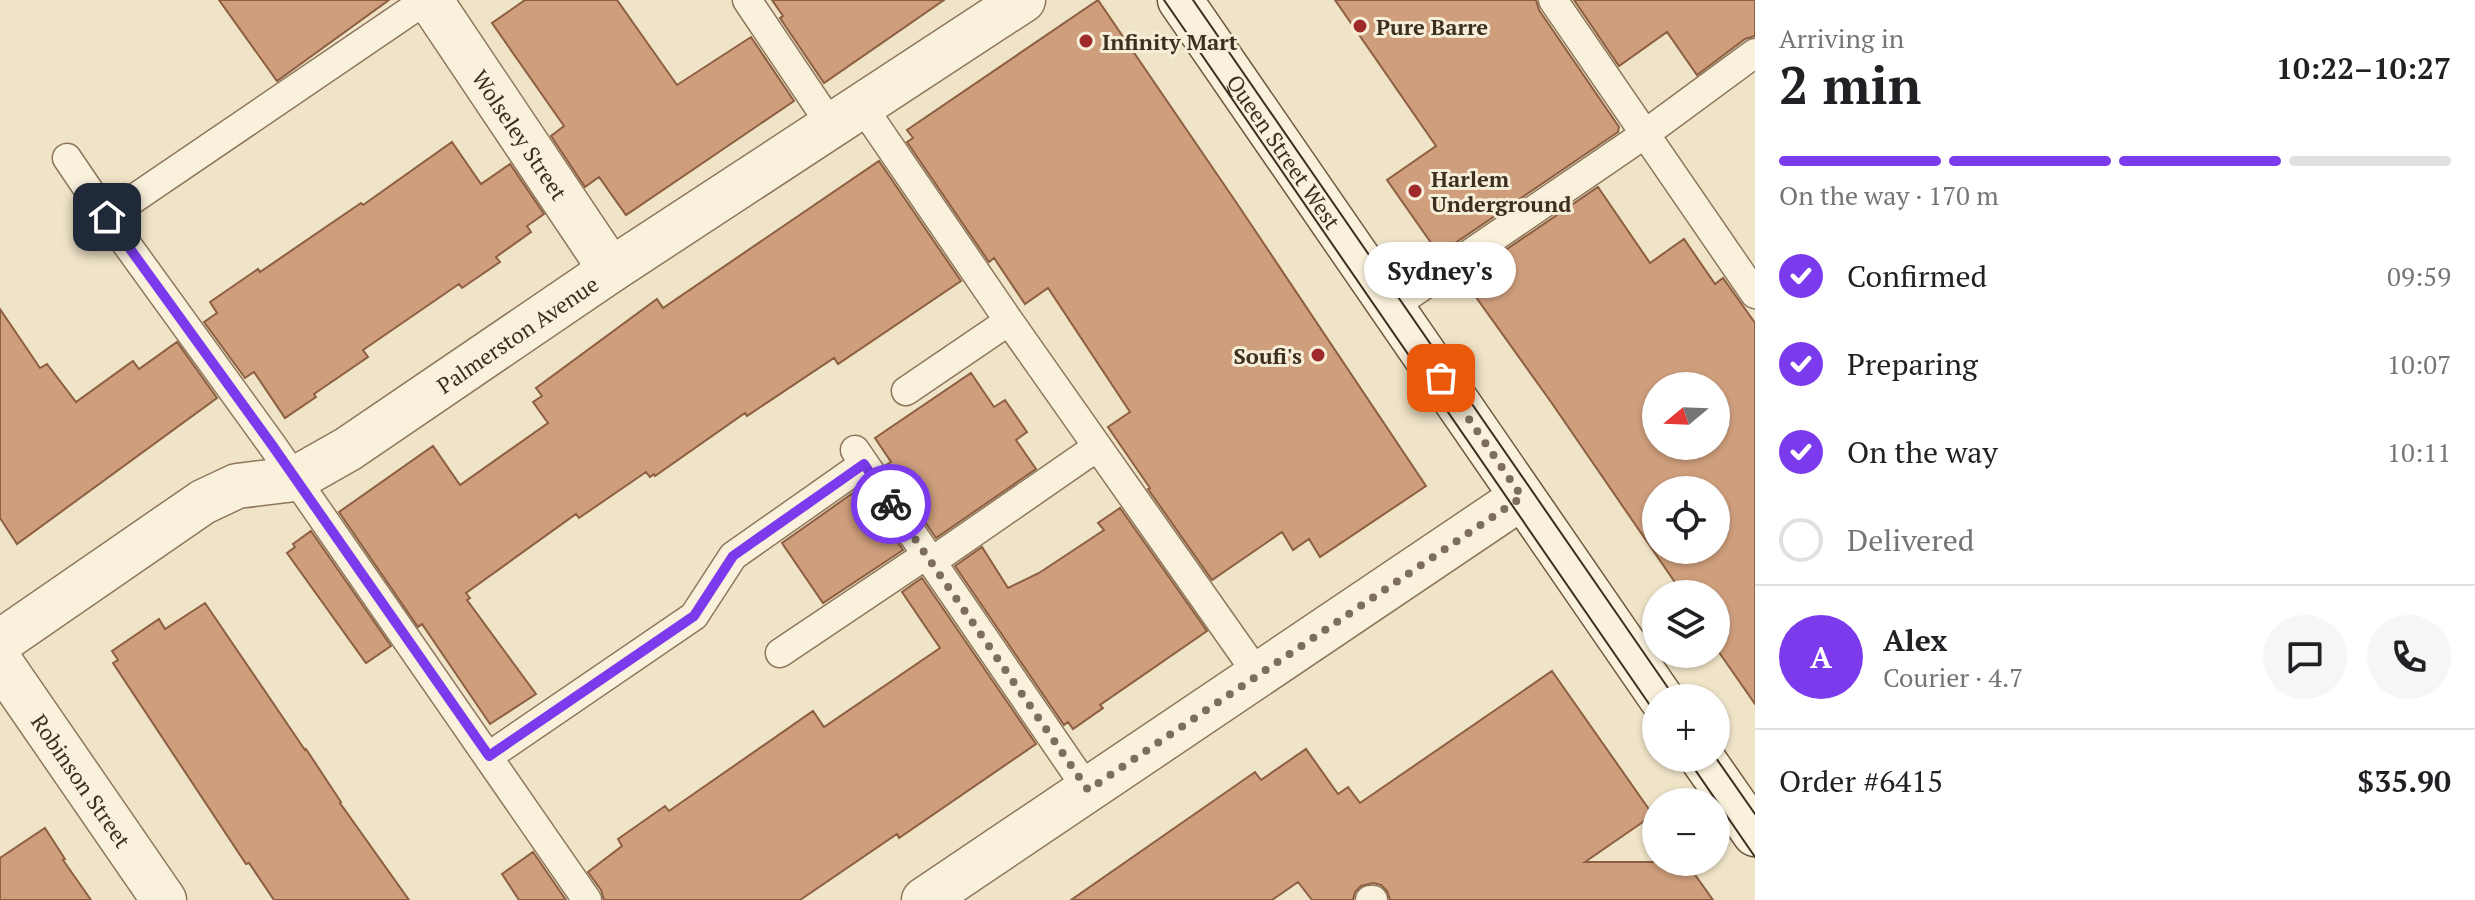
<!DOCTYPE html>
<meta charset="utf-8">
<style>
:root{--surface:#fff;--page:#f6f6f6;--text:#202124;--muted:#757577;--line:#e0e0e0;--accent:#7c3aed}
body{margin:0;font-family:"PT Serif",serif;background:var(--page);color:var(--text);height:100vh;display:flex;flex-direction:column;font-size:30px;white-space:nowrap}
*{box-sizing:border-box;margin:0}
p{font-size:26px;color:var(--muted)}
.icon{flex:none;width:44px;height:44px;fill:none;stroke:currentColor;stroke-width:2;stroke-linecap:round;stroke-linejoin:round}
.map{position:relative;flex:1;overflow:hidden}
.side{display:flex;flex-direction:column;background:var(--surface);width:720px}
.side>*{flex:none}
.needle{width:52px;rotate:251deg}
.controls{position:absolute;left:1642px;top:372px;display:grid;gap:16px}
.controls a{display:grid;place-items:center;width:88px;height:88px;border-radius:50%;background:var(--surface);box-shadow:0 2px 6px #0004;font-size:40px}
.pin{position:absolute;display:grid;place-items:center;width:68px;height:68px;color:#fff;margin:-34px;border-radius:16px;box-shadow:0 4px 12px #0006}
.courier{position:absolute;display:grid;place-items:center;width:80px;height:80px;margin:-40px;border:6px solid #7c3aed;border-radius:50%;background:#fff;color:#222;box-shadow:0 2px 10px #0007}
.bubble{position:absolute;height:56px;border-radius:28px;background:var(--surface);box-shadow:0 2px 6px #0004;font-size:26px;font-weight:700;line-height:56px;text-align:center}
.head em{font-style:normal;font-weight:700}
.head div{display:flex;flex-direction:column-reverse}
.head{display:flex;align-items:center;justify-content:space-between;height:136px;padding:0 24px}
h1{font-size:52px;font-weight:700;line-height:60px}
.bar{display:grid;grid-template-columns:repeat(4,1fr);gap:12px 8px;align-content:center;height:96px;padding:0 24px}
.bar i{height:10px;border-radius:6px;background:var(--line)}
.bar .selected{background:var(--accent)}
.bar p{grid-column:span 4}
.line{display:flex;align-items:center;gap:20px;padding:0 24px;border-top:2px solid var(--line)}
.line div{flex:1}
.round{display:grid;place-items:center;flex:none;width:84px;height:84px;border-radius:42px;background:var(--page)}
ol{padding:0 24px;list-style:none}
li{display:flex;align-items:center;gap:24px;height:88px}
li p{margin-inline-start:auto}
li .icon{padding:8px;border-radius:50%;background:var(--accent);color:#fff;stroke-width:4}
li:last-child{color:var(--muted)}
li i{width:44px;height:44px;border:4px solid var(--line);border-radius:50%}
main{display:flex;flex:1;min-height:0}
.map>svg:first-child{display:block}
.building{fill:#cf9f7d;stroke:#8d5f41;stroke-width:2;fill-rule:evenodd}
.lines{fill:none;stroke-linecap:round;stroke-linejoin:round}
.lane-casing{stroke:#8d765c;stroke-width:31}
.street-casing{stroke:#8d765c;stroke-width:47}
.secondary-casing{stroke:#6f573f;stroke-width:47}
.lane{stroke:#faf1dc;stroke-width:28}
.street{stroke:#faf1dc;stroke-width:44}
.secondary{stroke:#faf1dc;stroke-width:44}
.tram{stroke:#3d2e20;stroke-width:2}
.done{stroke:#7c6e5b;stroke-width:8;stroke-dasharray:0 14.4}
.route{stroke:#7c3aed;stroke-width:10}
.poi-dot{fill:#9e2a2b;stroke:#f7eed8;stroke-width:3}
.labels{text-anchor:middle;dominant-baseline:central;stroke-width:6;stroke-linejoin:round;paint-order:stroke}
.poi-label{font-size:22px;font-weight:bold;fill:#3d2e20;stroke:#f7eed8;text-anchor:start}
.street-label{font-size:22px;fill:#3d2e20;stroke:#f7eed8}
</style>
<main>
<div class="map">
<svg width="1755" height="900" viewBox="0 0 1755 900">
<rect width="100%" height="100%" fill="#f0e4c8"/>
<path class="building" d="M219 0H389L277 81Z
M525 0H617L677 85 751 37 794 101 626 215 599 177 585 187 551 136 564 126 492 23Z
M772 0H944L824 83 780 18 783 16Z
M1098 0 1238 205 1426 486 1320 557 1309 539 1293 550 1282 532 1212 580 1148 489 1150 488 1108 427 1130 412 1048 288 1025 304 994 258 989 262 907 142 913 138 907 130Z
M1335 0H1536L1539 10 1619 127 1618 132 1439 254 1387 180 1436 146Z
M1574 0H1755V36L1745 39 1697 75 1667 32 1619 66Z
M452 142 481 184 510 164 544 214 527 226 531 232 496 257 500 262 462 288 459 284 363 350 368 357 314 394 316 397 285 418 254 372 245 378 204 322 217 313 210 302 258 269 260 272 361 203 363 205Z
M879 161 961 281 838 364 834 358 747 416 745 413 655 476 654 474 650 477 646 472 579 518 576 514 466 593 470 598 467 600 536 694 490 724 422 624 418 627 339 512 433 446 460 485 548 423 533 402 542 396 536 388 657 299 663 308Z
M1598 187 1650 263 1684 239 1715 284 1723 278 1755 323V704L1716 648V594H1683L1551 402 1463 279ZM1656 386H1716V446H1656ZM1656 490H1716V550H1656Z
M0 309 40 368 47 364 76 402 133 361 139 369 177 342 217 398 17 544 0 518Z
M971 373 994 407 1005 400 1027 432 1016 440 1036 469 936 538 886 465 891 462 875 438Z
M860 488 903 550 823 603 782 543Z
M1120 508 1207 631 1100 705 1103 708 1073 729 1068 722 1064 725 955 566 982 547 1008 588 1039 573 1104 530 1098 523Z
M311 531 391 646 366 663 287 553 295 547 293 544Z
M922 578 1036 744 899 838 897 834 800 900H604L601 890 588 872 622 846 618 839 665 806 669 811 813 711 824 727 940 648 902 592Z
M205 603 305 750 306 749 341 802 340 803 409 900H274L249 863 246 864 113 663 118 660 112 651 159 619 165 629Z
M1552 671 1653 815 1585 862H1686L1713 900H1390L1387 891 1381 885 1373 883 1361 886 1355 892 1353 900H1312L1298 882 1272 900H1071L1255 772 1261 780 1306 749 1338 794 1348 787 1360 803Z
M45 828 65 859 63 860 91 900H0V858Z
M533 852 566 900H519L502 874Z"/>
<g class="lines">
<g class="lane-casing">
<path id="lane" d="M747 0 831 125
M1553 0 1755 294
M862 106 1009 321 1259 676
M67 158 107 217 272 445 587 900
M107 217 426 0
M1392 307 1645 134 1755 53
M906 391 1009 321
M855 450 1088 790
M931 562 1097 447
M780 653 926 555
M489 756 694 616 733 556 864 464
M1370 900H1373"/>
</g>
<g class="street-casing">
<g id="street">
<path id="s1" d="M430 0 611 270"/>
<path id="s2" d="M0 642 203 502 237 486 295 479 348 449 611 270 1023 0"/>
<path id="s3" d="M0 662 164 900"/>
<path d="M924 900 1522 497"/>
</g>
</g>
<g class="secondary-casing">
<g id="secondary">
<path id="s4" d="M1180 0 1661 698"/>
<path d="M1702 758 1755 834"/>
</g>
</g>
<use href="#lane" class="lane"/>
<use href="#street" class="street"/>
<use href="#secondary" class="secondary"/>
<path class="tram" d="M1164 0 1656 714
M1193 0 1675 698
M1687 758 1755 857
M1716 758 1755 814"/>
</g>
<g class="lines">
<path class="done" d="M891 504 1088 790 1522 497 1441 378"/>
<path class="route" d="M107 217 272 445 489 756 694 616 733 556 864 464 891 504"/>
</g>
<g class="poi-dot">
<circle cx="1360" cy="26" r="8"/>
<circle cx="1086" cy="41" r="8"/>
<circle cx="1415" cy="191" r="8"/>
<circle cx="1318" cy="355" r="8"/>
</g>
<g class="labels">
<g class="poi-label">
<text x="1376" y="26">Pure Barre</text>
<text x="1102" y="41">Infinity Mart</text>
<text x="1431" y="178">Harlem<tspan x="1431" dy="25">Underground</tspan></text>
<text x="1302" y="355" text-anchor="end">Soufi's</text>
</g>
<g class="street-label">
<text stroke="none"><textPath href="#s1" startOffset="162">Wolseley Street</textPath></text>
<text stroke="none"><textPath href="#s4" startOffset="184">Queen Street West</textPath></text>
<text stroke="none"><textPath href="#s2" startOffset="608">Palmerston Avenue</textPath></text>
<text stroke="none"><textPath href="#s3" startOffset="144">Robinson Street</textPath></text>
</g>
</g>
</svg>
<div class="controls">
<a><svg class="needle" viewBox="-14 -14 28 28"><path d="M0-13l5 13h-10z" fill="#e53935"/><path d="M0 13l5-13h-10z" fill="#757577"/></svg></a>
<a><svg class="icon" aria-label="locate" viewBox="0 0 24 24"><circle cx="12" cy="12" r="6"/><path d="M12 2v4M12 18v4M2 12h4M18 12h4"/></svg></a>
<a><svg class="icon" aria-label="layers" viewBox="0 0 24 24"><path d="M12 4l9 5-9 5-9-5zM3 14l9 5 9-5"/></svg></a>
<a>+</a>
<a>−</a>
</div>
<div class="pin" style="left:1441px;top:378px;background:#ea580c"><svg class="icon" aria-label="bag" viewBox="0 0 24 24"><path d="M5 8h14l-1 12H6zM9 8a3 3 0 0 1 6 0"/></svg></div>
<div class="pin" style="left:107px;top:217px;background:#1f2937"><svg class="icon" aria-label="home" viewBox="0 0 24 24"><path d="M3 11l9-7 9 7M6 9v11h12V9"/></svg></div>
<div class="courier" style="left:891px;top:504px"><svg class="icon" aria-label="bike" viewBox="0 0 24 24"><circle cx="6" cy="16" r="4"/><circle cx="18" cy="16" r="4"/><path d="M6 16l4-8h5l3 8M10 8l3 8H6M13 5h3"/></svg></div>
<div class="bubble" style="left:1364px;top:242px;width:152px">Sydney's</div>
</div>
<section class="side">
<div class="head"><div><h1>2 min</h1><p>Arriving in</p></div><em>10:22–10:27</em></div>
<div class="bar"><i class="selected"></i><i class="selected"></i><i class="selected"></i><i></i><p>On the way · 170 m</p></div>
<ol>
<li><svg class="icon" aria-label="check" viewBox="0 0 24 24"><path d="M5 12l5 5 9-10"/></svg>Confirmed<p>09:59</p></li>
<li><svg class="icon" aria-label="check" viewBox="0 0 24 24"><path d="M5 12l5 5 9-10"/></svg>Preparing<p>10:07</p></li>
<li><svg class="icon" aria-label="check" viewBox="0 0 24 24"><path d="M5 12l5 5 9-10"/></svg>On the way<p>10:11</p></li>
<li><i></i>Delivered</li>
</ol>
<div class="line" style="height:144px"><b class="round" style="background:var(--accent);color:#fff">A</b><div><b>Alex</b><p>Courier · 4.7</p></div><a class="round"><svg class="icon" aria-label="chat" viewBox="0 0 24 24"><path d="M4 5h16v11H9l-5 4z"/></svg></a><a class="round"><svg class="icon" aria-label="phone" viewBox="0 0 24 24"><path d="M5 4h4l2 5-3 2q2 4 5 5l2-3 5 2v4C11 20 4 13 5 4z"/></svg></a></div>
<div class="line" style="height:104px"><div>Order #6415</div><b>$35.90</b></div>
</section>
</main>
